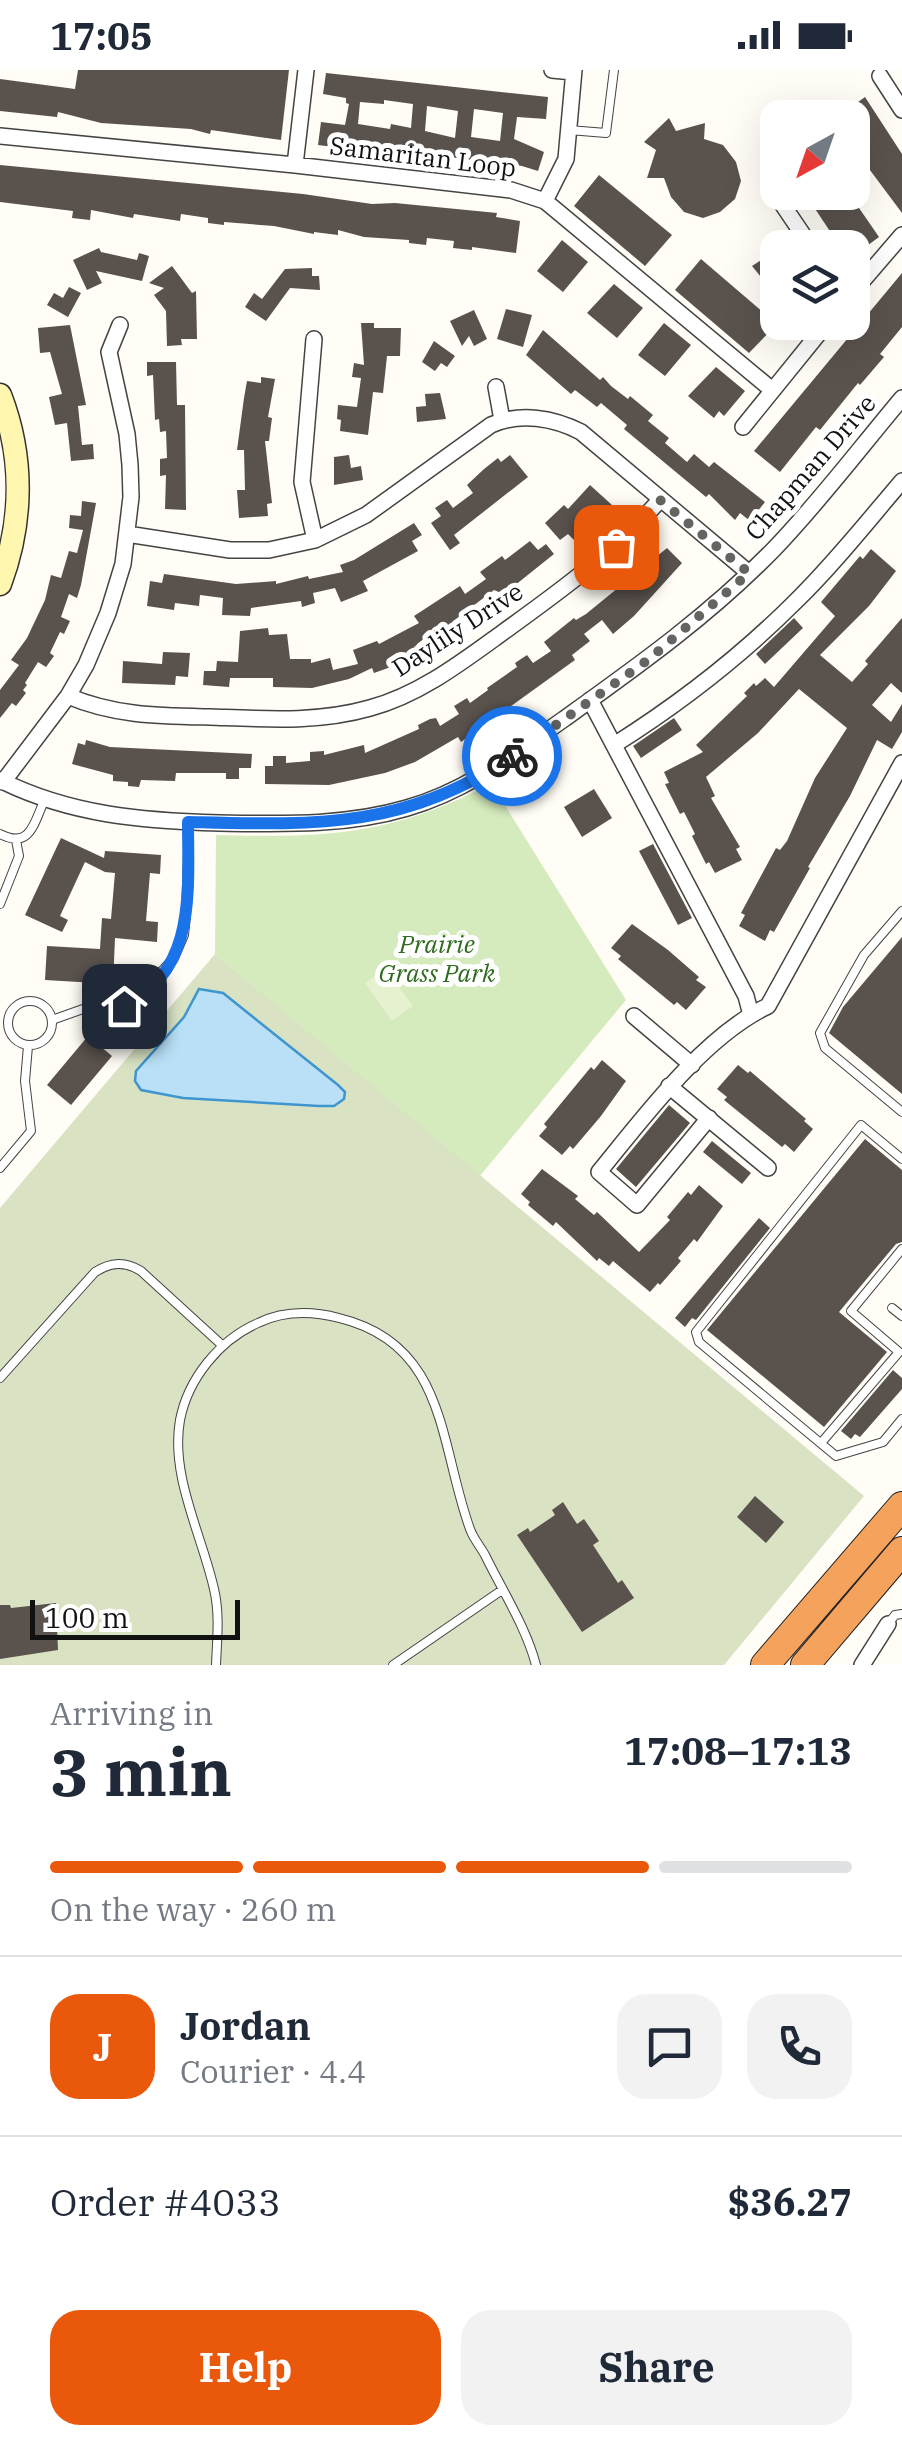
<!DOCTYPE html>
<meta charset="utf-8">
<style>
:root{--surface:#fff;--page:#f2f2f3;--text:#1f2937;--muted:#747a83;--line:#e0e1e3;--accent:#ea580c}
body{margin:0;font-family:"IBM Plex Serif",serif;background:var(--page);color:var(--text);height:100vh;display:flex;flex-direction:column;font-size:38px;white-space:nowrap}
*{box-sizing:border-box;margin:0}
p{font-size:32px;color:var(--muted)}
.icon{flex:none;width:55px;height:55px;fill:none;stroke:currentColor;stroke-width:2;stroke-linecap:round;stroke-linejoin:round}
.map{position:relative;height:1595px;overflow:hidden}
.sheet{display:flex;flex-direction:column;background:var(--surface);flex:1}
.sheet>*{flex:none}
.needle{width:65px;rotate:220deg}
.buttons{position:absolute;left:760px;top:30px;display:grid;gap:20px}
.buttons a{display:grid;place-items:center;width:110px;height:110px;border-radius:20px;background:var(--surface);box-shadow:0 10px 40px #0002;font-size:50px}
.scale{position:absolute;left:30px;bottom:25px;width:210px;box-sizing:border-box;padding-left:10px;border:5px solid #111;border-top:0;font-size:28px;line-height:35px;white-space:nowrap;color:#111;-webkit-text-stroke:8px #fff;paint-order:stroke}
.pin{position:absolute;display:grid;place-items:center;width:85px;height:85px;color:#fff;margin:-42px;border-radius:20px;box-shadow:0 5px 15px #0006}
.courier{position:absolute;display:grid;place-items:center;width:100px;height:100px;margin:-50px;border:8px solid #1a73e8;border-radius:50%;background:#fff;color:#222;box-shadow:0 2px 12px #0007}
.summary em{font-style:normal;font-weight:800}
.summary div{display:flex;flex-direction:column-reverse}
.summary{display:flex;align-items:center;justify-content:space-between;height:170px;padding:0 50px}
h1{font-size:65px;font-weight:800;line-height:75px}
.bar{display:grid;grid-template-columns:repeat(4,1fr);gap:15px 10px;align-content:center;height:120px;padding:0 50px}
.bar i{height:12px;border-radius:8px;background:var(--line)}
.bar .on{background:var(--accent)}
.bar p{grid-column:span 4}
.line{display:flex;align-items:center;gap:25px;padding:0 50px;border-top:2px solid var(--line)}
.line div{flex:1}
.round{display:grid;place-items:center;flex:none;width:105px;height:105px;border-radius:30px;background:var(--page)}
.cta{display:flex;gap:20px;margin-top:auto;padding:20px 50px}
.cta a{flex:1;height:115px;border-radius:30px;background:var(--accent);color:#fff;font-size:40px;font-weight:800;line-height:115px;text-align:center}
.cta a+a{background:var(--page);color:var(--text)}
.status{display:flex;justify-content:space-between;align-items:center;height:70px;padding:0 50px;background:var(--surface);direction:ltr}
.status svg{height:28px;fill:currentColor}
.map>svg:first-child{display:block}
.green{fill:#d5ebbd}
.cemetery{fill:#d9e3c4}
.pitch{fill:#e6f2cf}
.water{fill:#b9e0f7;stroke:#3f96cf;stroke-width:2.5}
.building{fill:#5a524d;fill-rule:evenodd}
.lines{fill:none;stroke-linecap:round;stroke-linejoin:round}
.lane-casing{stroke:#444;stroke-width:10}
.street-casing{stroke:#444;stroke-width:18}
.secondary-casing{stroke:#333;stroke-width:25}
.highway-casing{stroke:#222;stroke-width:30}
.lane{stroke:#fff;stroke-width:8}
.street{stroke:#fff;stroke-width:15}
.secondary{stroke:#fff6b0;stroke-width:22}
.highway{stroke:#f5a25d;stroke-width:28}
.done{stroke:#646461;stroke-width:10;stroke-dasharray:0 18}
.route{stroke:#1a73e8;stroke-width:12}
.labels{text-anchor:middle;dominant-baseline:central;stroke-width:10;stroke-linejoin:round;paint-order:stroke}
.street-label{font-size:25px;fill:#111;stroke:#fff}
.park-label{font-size:25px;font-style:italic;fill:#2f6b1f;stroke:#fff}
</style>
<div class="status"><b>17:05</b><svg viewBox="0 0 49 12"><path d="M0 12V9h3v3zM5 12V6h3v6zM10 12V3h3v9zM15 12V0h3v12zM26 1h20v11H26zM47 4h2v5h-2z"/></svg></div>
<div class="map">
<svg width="902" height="1595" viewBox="0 0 902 1595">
<rect width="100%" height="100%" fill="#fffdf5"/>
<path class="green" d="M491 713 626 930 479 1107 215 884 216 765C323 768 394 766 491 713Z"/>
<path class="cemetery" d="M215 884 864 1426 724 1595H0V1138Z"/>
<path class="pitch" d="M385 898 413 936 392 951 365 913Z"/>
<path class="water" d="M199 919 223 923 338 1015 345 1022 344 1029 334 1036H319L183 1028 141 1020 135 1011 136 1001 184 947Z"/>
<path class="building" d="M78 0H289L281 70 211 60 210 64 191 59 101 53 58 42 57 47 0 41V9L75 19Z
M326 3 548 27 546 49 517 47 514 69 544 82 538 101 522 96 424 84 423 87 380 79 356 80 318 75 321 52 345 55 349 34 346 33V28L323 24ZM384 30 413 34 411 58 391 54 390 59 358 54 360 32 384 34ZM427 36 458 41 455 68 425 61ZM474 39 503 43 500 71 471 67Z
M865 27 902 84V143L852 76V48H836Z
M669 48 676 61 705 53 704 69 723 75 736 92 741 111 735 129 720 142 703 148 684 142 671 127 664 108H647L656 80 644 72Z
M0 95 303 124 372 134 395 133 497 143 496 147 520 151 516 183 472 177V180L453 178 454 171 427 168 426 175 409 173V170L364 167 338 160V165L314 162V164L274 156 224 152V155L208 153V148L181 144 180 151 134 144 133 148 91 140 90 150 72 148 73 141 0 132Z
M599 105 672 165 645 196 574 136Z
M804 122H848L879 167 852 187V178H841Z
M562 170 588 192 563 222 537 201Z
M99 178 101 182 137 190 139 183 149 186 142 211 96 201 102 213 87 220 73 190Z
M778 179V228L752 196Z
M701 189 777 254 749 283 675 220Z
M172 196 192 223 196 221 197 269H181L182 275 167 276 166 241 154 225 164 218 149 213Z
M312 198V206H319L320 220 290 218 266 251 245 237 254 223 262 229 285 199Z
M902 203V257L880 284 884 287 860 315 858 313 820 360 816 357 780 402 754 381Z
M614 214 643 238 617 268 587 243Z
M69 217 81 223 68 247 47 235 54 223 63 228Z
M506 239 532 245 523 277 497 269Z
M474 240 487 269 474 276 469 266 462 276 450 251Z
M361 253H374V258H401L400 286H387L383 323 373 322 368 365 340 361 341 350 337 349 338 335 357 337 361 308 352 307 354 293 364 295Z
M664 253 691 275 665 306 638 285Z
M70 255 86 335 78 336 82 375 93 374 94 389 71 391 67 353 55 355 49 327 62 324 50 282 40 283 38 258Z
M543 260 600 310 603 307 611 316 628 329 630 326 653 345 648 351 669 368 665 373 687 392 694 384 709 397 714 392 765 432 750 451 740 443 735 450 709 424 706 427 624 359 627 355 601 333 597 337 575 320 571 324 526 285Z
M434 271 455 286 447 297 441 293 435 301 422 292Z
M147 292H176L177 335H185L186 440 165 439 166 405 160 406V389L167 388 166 361 160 362 159 349 155 350 153 305 147 306Z
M716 297 745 321 724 346 719 341 714 348 688 326Z
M261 307 275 309 268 347 272 348 269 371H265L272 433 267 434 268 446 239 448 237 420H245L244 380H237L244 328 247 311 261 313Z
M440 323 446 349 417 352 416 337 426 336 425 324Z
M349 385 351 398 361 396 363 410 334 415V387Z
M510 385 528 407 454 465 460 473 450 480 431 453 441 446 435 438 447 430 453 438 473 423 467 415 484 399 498 388 501 392Z
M590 415 612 435 603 445 600 442 575 471 568 464 560 470 545 453 564 435 568 439Z
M82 431 96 433 81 515 77 528 69 524 61 547 70 551 64 564 60 562 50 583 54 586 46 597 38 592 25 613 27 615 23 620 26 623 16 636 12 633 0 648V620L19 595 11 590 27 568 45 530 51 505 61 508 69 481 77 483 83 460 69 458 70 445 81 446Z
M414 453 422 465 412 471 418 481 363 511 368 521 341 532 335 518 313 523 315 533 302 537 301 531 251 538 250 546 222 545 223 528 200 525 199 536 175 533 174 540 147 536 150 511 162 513 164 504 236 514 276 511V514L308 506 309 509 343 502 340 495 354 490Z
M530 471 538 480 546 474 554 484 509 520 501 523 494 520 452 552 456 557 443 567 437 559 417 574 415 581 388 598 374 603 372 598 349 609 312 618 273 617V608H230L229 617 203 615 204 601H216L217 591 238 592 240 561 268 558 269 565 287 564 290 589H311V593L330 588 333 600 358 594 353 580 377 571 379 574 419 553 414 546 460 516 465 524 486 509 480 502 502 486 505 490Z
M667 478 682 493 634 546 613 564 602 550 584 564 590 571 572 585 575 590 461 672 458 667 415 692 385 703 329 715 265 714V696H273V686H286V693L310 691V682L324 681V685L364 675 365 683 419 659 418 655 430 649 436 648 440 656 459 644 454 636 467 628 470 633 488 620 487 618 517 597 515 593 527 585 533 593 551 581 544 572 574 548 576 550 586 544Z
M871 479 896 501 869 536 820 585 852 612 868 594 865 591 902 548V623L891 613 872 635 891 652 902 634V662L892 679 877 670 850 726 808 797 810 798 774 862 770 860 765 871 739 856 745 845 741 843 776 778 780 780 787 771 815 708 847 658 799 619 758 663 706 707 715 726 711 728 740 777 736 779 742 790 715 803 709 792 706 794 692 766 695 764 684 742 680 744 665 714 669 713 664 702 703 682 696 675 747 626 744 623 754 613 756 616 765 608 774 617 835 546 821 532 860 486 863 489Z
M794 548 803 558 765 594 756 584Z
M163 582 190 583 188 607 176 606 175 615 122 613 123 591 162 594Z
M674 648 682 660 641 688 633 676Z
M86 670 110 677 252 684 251 698H239V709H226V703H176L175 711 141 710 139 717 128 716V712L113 711V705L72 694 78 673 85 675Z
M594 719 612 748 582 767 564 737Z
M61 768 104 788 105 781 161 785 160 804 150 803 146 851 158 852 157 872 115 868 113 914 45 910 47 876 100 879 102 848 111 849 115 803 105 802 85 792 60 846 68 850 62 862 25 845Z
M653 774 692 848 678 855 639 781Z
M632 854 668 880 699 907 696 910 706 917 686 940 677 932 674 935 618 889 621 886 611 878Z
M902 867V1024L829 963 843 937Z
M88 966 112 986 71 1035 47 1015Z
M602 990 626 1011 601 1046 573 1079 570 1076 562 1085 539 1066 547 1057 544 1054 591 997 594 1000Z
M738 995 748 1003 750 1001 806 1049 804 1051 813 1059 794 1082 785 1074 782 1077 724 1030 727 1027 717 1019Z
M669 1035 690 1053 636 1117 616 1099Z
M865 1069 902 1100V1172L896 1174 839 1242 887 1282 824 1357 707 1260Z
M712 1071 751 1103 742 1114 703 1082Z
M542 1099 578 1126 575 1129 594 1145 597 1142 639 1182 670 1150 667 1147 688 1122 691 1125 699 1115 723 1136 697 1172 694 1169 678 1188 681 1191 660 1215 658 1213 650 1222 613 1191 609 1196 599 1188 597 1191 556 1152 553 1156 528 1135 530 1132 521 1124Z
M759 1148 770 1158 696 1250 692 1248 685 1257 675 1248Z
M893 1300 902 1308V1319L860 1367 855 1364 851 1369 841 1361Z
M755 1426 784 1452 766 1473 737 1447Z
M563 1432 577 1454 584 1449 599 1471 593 1475 618 1513 622 1510 634 1528 582 1562 517 1465 528 1458 530 1462 555 1445 552 1440Z
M56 1533 58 1580 0 1589V1535H10L11 1538Z"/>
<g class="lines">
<g class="lane-casing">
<path id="lane" d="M569 60 606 63 614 0
M0 764C31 780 34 752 45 729
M0 834 19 786 16 770
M902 841 864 885 820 963 825 978 902 1042
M8 953a22 22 0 1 1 44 0a22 22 0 1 1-44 0Z
M52 950 83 939 124 936 134 931 174 888 184 865 186 846 189 752
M902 1089 861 1055 696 1262 699 1272 836 1386 883 1372 902 1349
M0 1098 31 1061 25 1011 28 976
M892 1238 902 1246
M0 1308 95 1202C111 1192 125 1191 141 1201L223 1276
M821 1373 899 1282 851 1241 902 1179
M888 1554 895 1545 902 1544
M216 1595C217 1570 220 1544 214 1519 202 1465 170 1406 180 1350 188 1309 219 1270 258 1253 283 1241 312 1241 339 1248 447 1274 439 1374 470 1459 473 1468 480 1476 485 1485 502 1520 526 1557 536 1595
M393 1595 502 1520"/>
</g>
<g class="street-casing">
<path id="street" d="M552 0 573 2
M880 6 902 40
M0 66 295 95 511 120 545 131 771 319
M295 95 306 0
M774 122 812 178
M545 131 566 89 574 0
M852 223 902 165
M314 269 302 412 315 470
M496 317 502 350
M743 357 828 252
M127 464 230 480H269L315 470 366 445 491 355C520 342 554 348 581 362L749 503
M68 626C115 646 160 646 210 647 264 649 318 653 370 638 419 625 462 592 502 563 563 519 610 485 660 430
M590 630 746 926 751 945
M614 675C679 634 740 587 795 532 833 495 867 452 902 411
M0 710C70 745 143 751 220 753 284 754 346 756 407 738 467 721 514 684 564 649 638 596 711 544 775 478 820 431 860 378 902 328
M3 712 68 626 86 595 108 543 123 494 131 427 130 395 127 364 109 282 120 255
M634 946 692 995
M669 1016 768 1098
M709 1048 637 1135 599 1102C643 1048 704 966 768 936L902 693
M862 1595 888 1554"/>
</g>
<g class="secondary-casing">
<path id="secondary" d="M0 325C24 387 23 452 0 514"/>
</g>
<g class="highway-casing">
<path id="highway" d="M765 1595 902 1436
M805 1595 902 1481"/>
</g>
<use href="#lane" class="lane"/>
<use href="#street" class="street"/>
<use href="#secondary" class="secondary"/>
<use href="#highway" class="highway"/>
</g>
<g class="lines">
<path class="done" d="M512 686 648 590 749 503 660 430 616 477"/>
<path class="route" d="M124 936C197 901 188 820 188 752 311 755 406 760 512 686"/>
</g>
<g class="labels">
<g class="street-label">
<text transform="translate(423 86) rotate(7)">Samaritan Loop</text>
<text transform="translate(810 397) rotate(-49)">Chapman Drive</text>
<text transform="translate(457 559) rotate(-33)">Daylily Drive</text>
</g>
<g class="park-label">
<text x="437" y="873">Prairie<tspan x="437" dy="29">Grass Park</tspan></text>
</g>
</g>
</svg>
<div class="buttons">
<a><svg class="needle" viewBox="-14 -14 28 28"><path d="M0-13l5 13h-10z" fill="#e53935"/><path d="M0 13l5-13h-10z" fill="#747a83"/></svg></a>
<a><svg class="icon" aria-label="layers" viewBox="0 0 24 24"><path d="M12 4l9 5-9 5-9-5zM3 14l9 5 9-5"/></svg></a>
</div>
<div class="scale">100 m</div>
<div class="pin" style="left:616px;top:477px;background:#ea580c"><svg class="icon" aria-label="bag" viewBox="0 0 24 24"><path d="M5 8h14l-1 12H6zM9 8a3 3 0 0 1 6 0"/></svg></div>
<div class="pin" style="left:124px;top:936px;background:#1f2937"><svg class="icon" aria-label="home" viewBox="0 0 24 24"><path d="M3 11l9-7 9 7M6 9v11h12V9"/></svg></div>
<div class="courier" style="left:512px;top:686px"><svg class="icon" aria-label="bike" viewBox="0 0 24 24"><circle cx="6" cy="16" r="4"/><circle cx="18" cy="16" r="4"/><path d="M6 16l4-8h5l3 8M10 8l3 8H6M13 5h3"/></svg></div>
</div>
<section class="sheet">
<div class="summary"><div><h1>3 min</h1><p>Arriving in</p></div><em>17:08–17:13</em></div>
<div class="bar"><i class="on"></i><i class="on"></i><i class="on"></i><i></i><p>On the way · 260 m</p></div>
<div class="line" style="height:180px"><b class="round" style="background:var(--accent);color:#fff">J</b><div><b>Jordan</b><p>Courier · 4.4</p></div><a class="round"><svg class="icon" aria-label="chat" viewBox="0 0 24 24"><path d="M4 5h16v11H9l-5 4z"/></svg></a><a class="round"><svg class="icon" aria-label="phone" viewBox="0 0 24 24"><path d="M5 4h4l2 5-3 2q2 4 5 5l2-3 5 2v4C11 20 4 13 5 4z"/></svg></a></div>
<div class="line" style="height:130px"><div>Order #4033</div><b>$36.27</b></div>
<div class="cta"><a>Help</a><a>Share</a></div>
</section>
